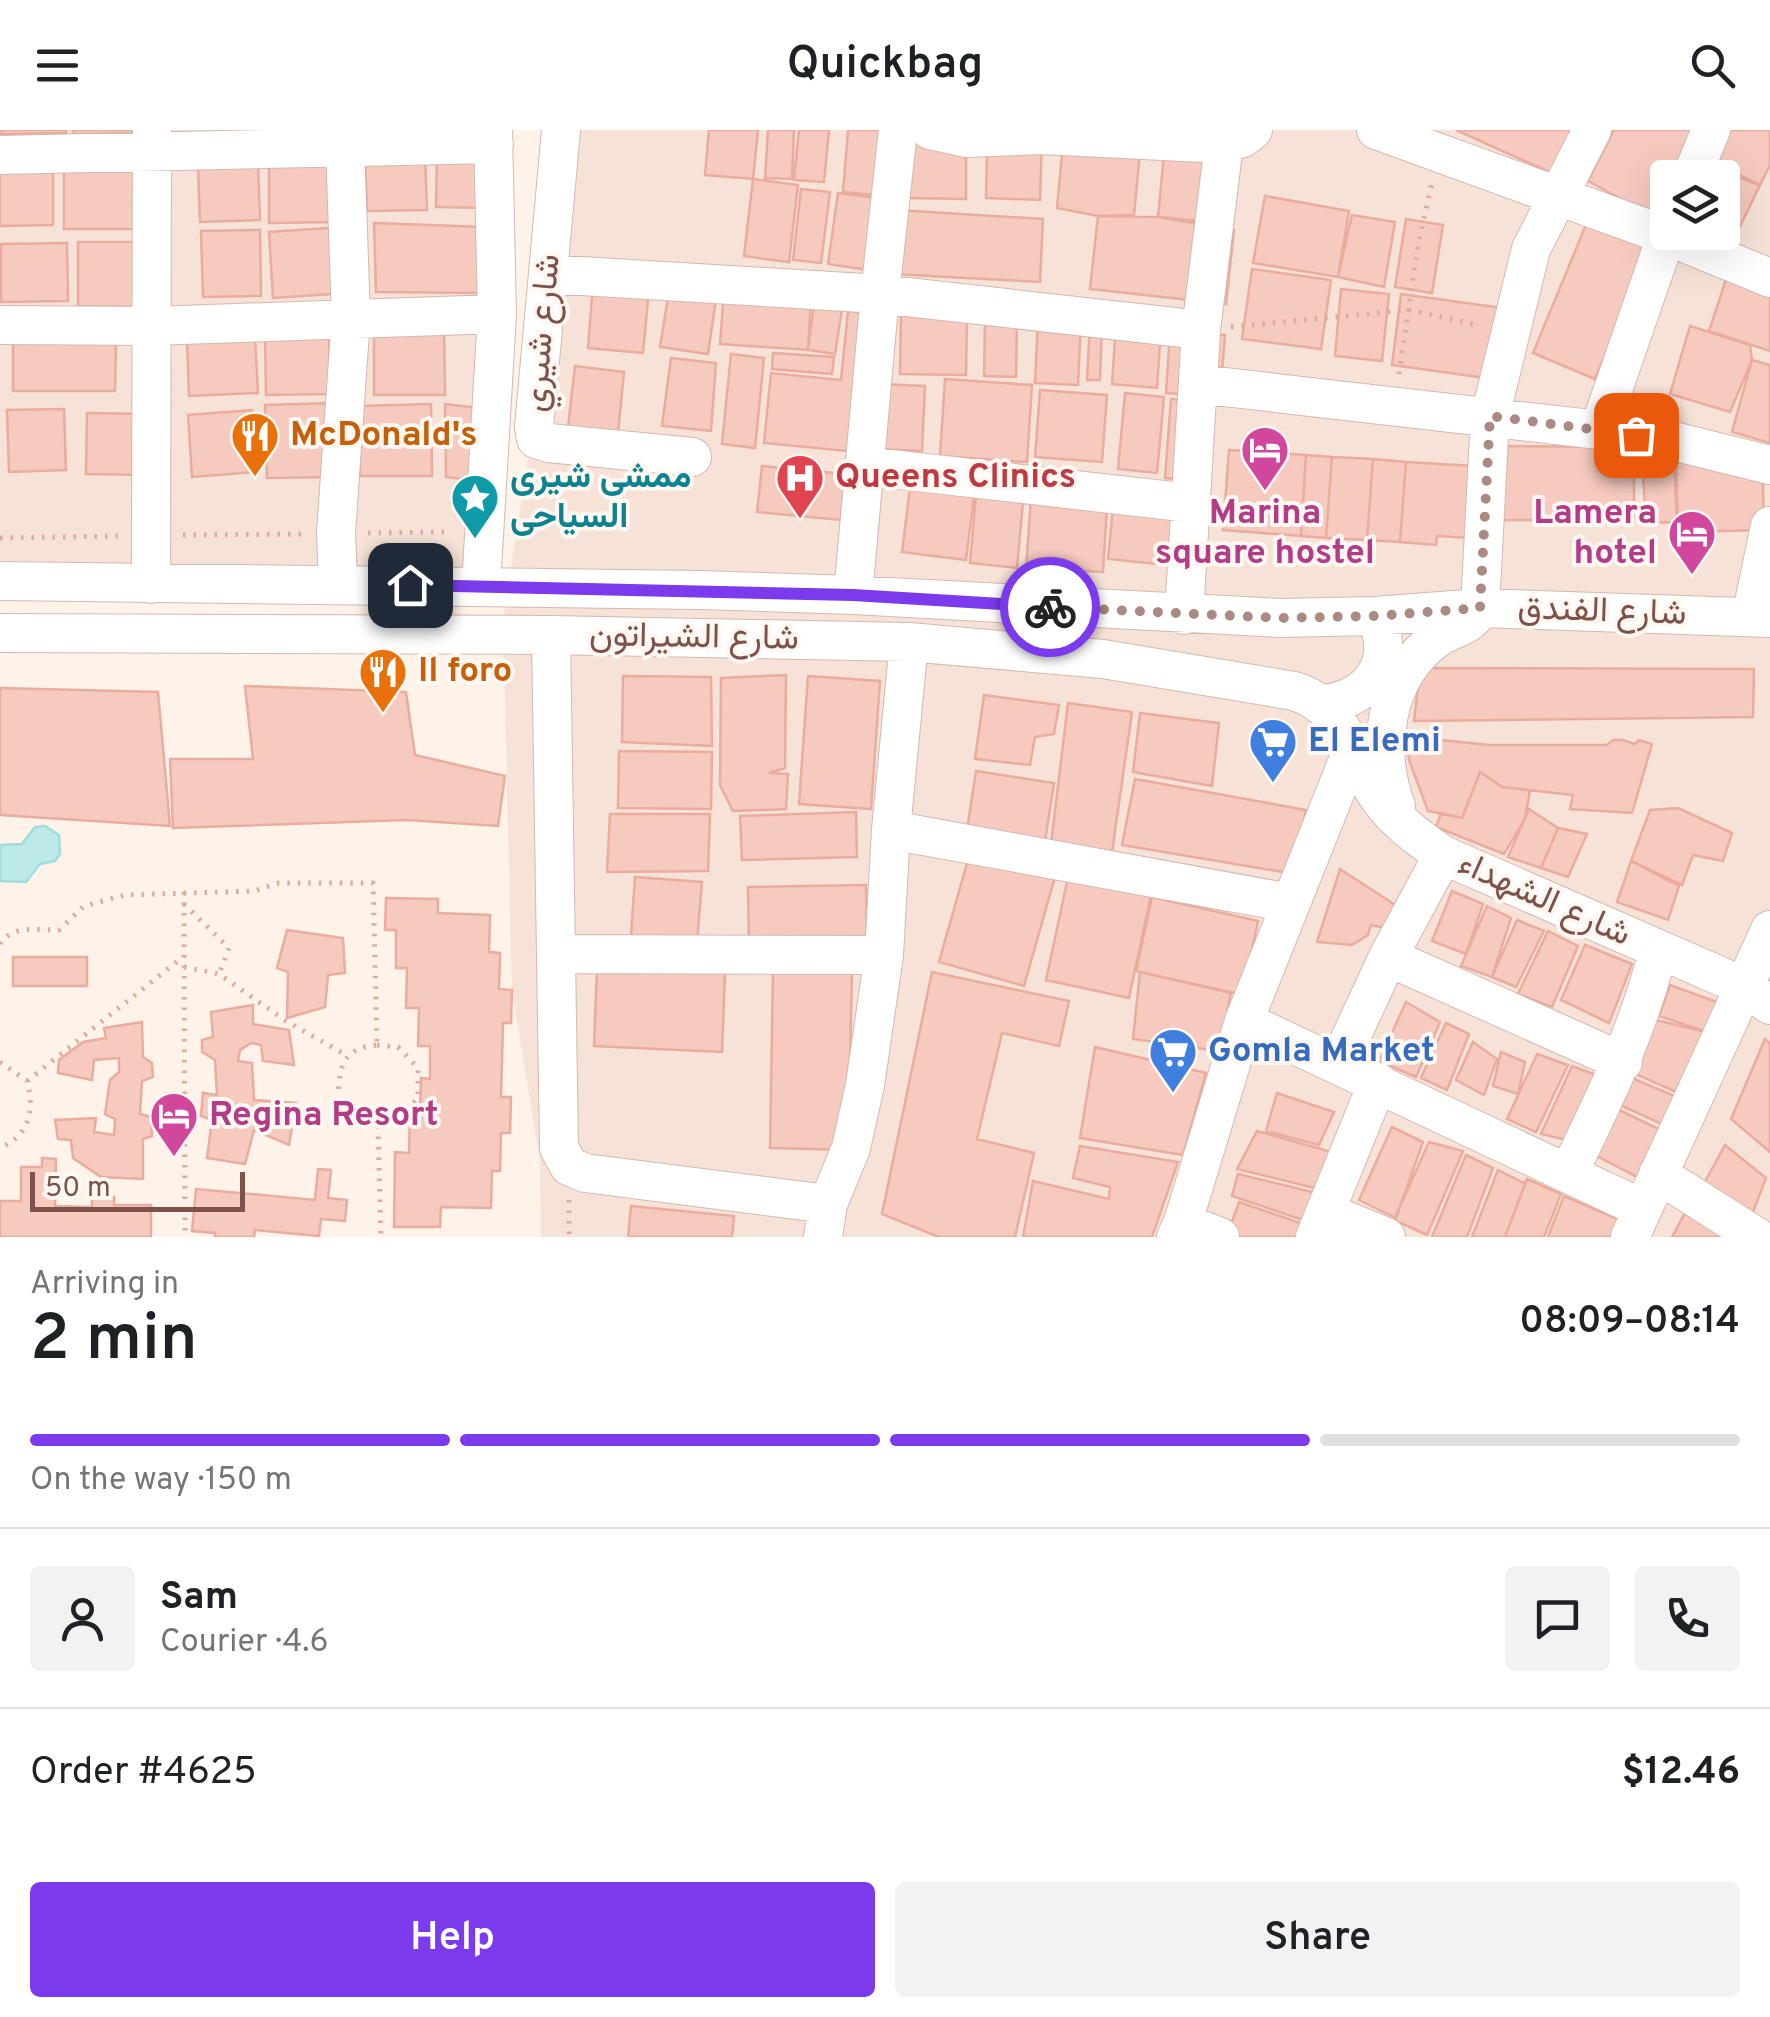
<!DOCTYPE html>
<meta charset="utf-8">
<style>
:root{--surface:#fff;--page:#f2f2f2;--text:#202124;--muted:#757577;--line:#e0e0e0;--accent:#7c3aed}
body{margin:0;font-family:Overpass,Vazirmatn,sans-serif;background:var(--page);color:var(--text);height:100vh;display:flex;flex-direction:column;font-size:38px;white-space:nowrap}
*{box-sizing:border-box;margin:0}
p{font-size:32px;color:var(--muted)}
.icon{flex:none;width:55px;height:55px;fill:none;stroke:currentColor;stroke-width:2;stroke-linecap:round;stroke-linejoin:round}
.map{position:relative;height:1107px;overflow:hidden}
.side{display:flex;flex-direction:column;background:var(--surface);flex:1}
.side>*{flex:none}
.controls{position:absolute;left:1650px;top:30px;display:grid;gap:20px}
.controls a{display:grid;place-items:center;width:90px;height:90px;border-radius:10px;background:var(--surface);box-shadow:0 10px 40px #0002;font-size:50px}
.scale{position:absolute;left:30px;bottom:25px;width:215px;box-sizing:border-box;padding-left:10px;border:5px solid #7c524a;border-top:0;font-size:28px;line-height:35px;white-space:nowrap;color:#7c524a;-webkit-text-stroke:8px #fff7f1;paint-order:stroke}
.pin{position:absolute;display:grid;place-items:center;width:85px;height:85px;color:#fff;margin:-42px;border-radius:20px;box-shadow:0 5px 15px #0006}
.courier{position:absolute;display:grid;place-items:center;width:100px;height:100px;margin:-50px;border:8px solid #7c3aed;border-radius:50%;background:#fff;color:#222;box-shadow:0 2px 12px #0007}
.headline em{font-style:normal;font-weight:600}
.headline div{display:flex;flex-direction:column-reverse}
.headline{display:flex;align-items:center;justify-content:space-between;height:170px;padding:0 30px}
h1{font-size:65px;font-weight:600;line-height:75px}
.bar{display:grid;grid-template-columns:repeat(4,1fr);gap:15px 10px;align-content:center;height:120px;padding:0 30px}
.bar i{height:12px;border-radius:8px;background:var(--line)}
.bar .active{background:var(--accent)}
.bar p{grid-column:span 4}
.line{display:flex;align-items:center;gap:25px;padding:0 30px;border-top:2px solid var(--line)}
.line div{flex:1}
.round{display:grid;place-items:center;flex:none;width:105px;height:105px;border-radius:10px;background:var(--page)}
.cta{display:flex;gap:20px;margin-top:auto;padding:20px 30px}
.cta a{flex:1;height:115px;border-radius:10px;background:var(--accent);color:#fff;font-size:40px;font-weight:600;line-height:115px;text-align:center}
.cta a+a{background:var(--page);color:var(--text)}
header{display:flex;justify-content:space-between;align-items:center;height:130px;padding:0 30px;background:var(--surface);font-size:45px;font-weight:600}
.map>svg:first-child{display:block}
.residential{fill:#f6e2d7;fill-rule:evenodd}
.water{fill:#bbeae8;stroke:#a1ddda;stroke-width:2.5}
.building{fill:#f6cabf;stroke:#eaac9e;stroke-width:2.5}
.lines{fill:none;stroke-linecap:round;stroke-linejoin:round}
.minor-casing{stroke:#d4b9b0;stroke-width:40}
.path{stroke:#dcaca1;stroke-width:5;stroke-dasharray:2.5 8;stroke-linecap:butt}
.minor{stroke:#fff;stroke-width:38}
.done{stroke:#aa8a82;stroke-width:10;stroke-dasharray:0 18}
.route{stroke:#7c3aed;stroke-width:12}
.labels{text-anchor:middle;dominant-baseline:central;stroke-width:8;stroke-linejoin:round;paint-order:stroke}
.street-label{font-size:35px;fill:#7c524a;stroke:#fff7f1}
.food-label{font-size:35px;font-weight:bold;fill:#c56008;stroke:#fff7f1;text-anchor:start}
.culture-label{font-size:35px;font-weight:bold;fill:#0d838f;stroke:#fff7f1;text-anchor:start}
.health-label{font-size:35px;font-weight:bold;fill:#be3a42;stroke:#fff7f1;text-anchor:start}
.hotel-label{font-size:35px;font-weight:bold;fill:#b23c85;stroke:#fff7f1}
.shop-label{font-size:35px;font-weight:bold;fill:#366cbe;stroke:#fff7f1;text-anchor:start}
</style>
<header><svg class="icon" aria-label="menu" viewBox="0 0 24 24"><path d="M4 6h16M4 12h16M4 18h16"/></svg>Quickbag<svg class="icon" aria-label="search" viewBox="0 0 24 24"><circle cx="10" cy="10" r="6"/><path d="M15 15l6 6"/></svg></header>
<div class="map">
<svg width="1770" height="1107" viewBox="0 0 1770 1107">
<rect width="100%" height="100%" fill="#fef2e9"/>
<path class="residential" d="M0 0H491L479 443 0 448Z
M560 0H1770V1107H541L540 1032 512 860 503 489 528 329ZM1668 48H1722V102H1668Z"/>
<path class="water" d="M45 696 59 705 60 724 55 731 40 734 26 752 0 751V715L22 714 35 697Z"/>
<path class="building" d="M0 0H66V3L0 4Z
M73 0H147L148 3 73 4Z
M709 0H758L753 49 705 45Z
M768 0H794L792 49 765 48Z
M799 0H829L824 52 794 50Z
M848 0H890L884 66 843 62Z
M1456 0H1580L1560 47Z
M1614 0H1697L1676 48H1668V67L1658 89 1588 51Z
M1723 0H1770V35L1760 55 1709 30Z
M1042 5 1040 70 986 68 987 19Z
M904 7 966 8V69L904 68Z
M1063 14 1140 22 1134 85 1098 86 1057 78Z
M437 21 483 23 485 78 436 77Z
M1164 24 1239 31 1233 94 1158 87Z
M425 26 427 80 367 81 365 28Z
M269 32H336L337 92 269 93Z
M258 33 260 90 200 92 198 36Z
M1708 38 1760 55 1729 119 1683 102H1722V48H1703Z
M143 40V99H64V41Z
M0 41H53V95L0 96Z
M753 49 798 55 789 132 744 126Z
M801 59 830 62 821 133 793 130Z
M838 63 885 69 875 141 828 134Z
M1265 66 1349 81 1338 147 1253 133Z
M897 80 1043 89 1040 152 893 144Z
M1352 85 1395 92 1384 157 1338 147Z
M1590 85 1653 111 1595 249 1533 223Z
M1098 86 1158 87 1234 100 1226 174 1090 159Z
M1406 89 1443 95 1432 163 1395 157Z
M374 93 484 97 483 163 376 162Z
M342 97 346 163 273 168 269 102Z
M260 100 261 166 203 167 201 101Z
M78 112H144V177L78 176Z
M67 113 68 171 1 172V114Z
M1731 134 1770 148V221L1709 201Z
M1252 139 1331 150 1321 219 1242 209Z
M593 154 649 159 643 223 588 218Z
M670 155 717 162 708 224 660 217Z
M1341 159 1389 164 1382 231 1335 226Z
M724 161 811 167 808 220 720 214Z
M1401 164 1503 178 1493 249 1392 235Z
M814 175 842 179 835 224 808 220Z
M848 181 871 184 857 322 764 313 771 243 841 250Z
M901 182 967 183 966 245 900 244Z
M1038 188 1081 189 1078 255 1035 253Z
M985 189 1017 190 1016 247 984 246Z
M374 192H444L445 265H374Z
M1090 192 1102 193 1100 250H1087Z
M1116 194 1161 198 1157 258 1112 254Z
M1690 196 1750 215 1752 230 1730 282 1670 264Z
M329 201 330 264 266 265 265 203Z
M1170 202 1225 205 1220 266 1166 263Z
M255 207 258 263 189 266 187 210Z
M13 212H116L115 261H13Z
M773 223 834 227 832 244 772 239Z
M731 224 764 228 755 318 722 314Z
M671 228 716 233 711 301 662 296Z
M1752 230 1770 235V313L1732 302Z
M575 236 624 242 618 303 568 298Z
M945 249 1032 255 1027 332 940 326Z
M880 254 925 256 922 321 877 319Z
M1040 260 1107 265 1102 332 1035 327Z
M1125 263 1164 267 1157 343 1118 339Z
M1171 269 1205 272 1199 351 1165 348Z
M334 273 335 347 267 348 265 275Z
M431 274 432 346H360L359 276Z
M445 274 479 278 476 351 446 347Z
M64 279 66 340 9 342 7 280Z
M252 280 257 342 192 347 188 285Z
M87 283 150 284 149 345 86 344Z
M1673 311 1677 392 1646 393 1641 313Z
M1504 316 1634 317V390H1503Z
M1762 318 1764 400 1678 402 1676 321Z
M1229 320 1306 325 1301 406 1223 400Z
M1306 325 1332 327 1326 408 1301 406Z
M1332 327 1373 329 1367 410 1326 408Z
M1373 329 1406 332 1400 412 1367 410Z
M1406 332 1474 336 1469 408 1437 406 1436 415 1400 412Z
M762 336 845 344 841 390 757 382Z
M911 350 975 358 966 430 902 422Z
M1032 354 1108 359 1103 442 1026 438Z
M977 355 1024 360 1017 438 970 433Z
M1115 358 1193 366 1186 437 1108 429Z
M1420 538 1754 539 1753 587 1414 591Z
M786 545 785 638 769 643 788 644 786 679 733 681 720 655 721 548Z
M623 546 711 547 712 616 622 612Z
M808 546 880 551 871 679 799 674Z
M245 556 406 562 415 625 505 646 498 696 407 690 173 698 170 629H253Z
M0 558 158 562 170 696 0 685Z
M984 565 1059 575 1054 604 1035 607 1030 635 975 629Z
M1068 573 1132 582 1112 722 1051 714Z
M1140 583 1219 593 1212 656 1133 642Z
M1421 605 1431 609 1489 615H1607L1613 610H1623L1635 614 1639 610 1652 614 1632 683 1570 679 1573 665 1502 657 1480 642 1462 688 1428 681 1409 630 1407 612Z
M619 621 712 622 711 679 618 678Z
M976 641 1054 653 1045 711 967 700Z
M1480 642 1502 657 1530 660 1525 689 1504 724 1436 697 1441 683 1462 688Z
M1135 649 1306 680 1295 744 1122 715Z
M1678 678 1732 703 1723 731 1693 725 1682 755 1631 731 1650 680Z
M1529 679 1558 698 1541 738 1508 727Z
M856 682 857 727 742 730 740 686Z
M610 684H710L708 741 607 742Z
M1558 698 1587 704 1568 747 1541 738Z
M971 719 1056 743 1024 856 939 832Z
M1631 731 1679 756 1668 790 1617 772Z
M1070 738 1153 756 1129 868 1046 850Z
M1340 739 1406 782 1385 798 1371 795 1368 805 1352 815 1317 812Z
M635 747 702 752 697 812 631 806Z
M866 755 867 816 749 818 748 757Z
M1452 761 1483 774 1466 824 1432 811Z
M1152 767 1258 791 1243 865 1136 841Z
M386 768 438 769V783L490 785 489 822 500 823 499 859 512 860 511 893H503L501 967H511L510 1003H501L500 1041H492L491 1078 441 1077 440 1097H394L395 1022 409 1023 410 985H420L421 948 430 949V916H418L419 878H406L407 838H396V800H385Z
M1487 776 1511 788 1492 847 1461 836Z
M1517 790 1544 801 1516 857 1492 847Z
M287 800 343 808 345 843 328 845 325 877 287 888 288 842 277 838Z
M1548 801 1578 816 1552 877 1518 864Z
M1585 815 1632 834 1609 893 1561 870Z
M13 827H87V856H13Z
M597 838 725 843 722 922 594 916Z
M773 839 852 840 848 1020 770 1018Z
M932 842 1069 871 1059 916 1002 903 977 1009 1034 1023 1015 1107H939L882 1084Z
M1140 842 1231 863 1219 921 1133 909Z
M1670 855 1722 874 1710 903 1659 886Z
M1406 872 1440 892 1416 947 1379 931Z
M253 875V894L289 900 294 935 263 931 261 915 251 913 240 920 238 931 252 933 254 970 296 973 289 1015 254 1000 245 1034 207 1028 212 990 201 986 203 963 217 965 215 930 202 922V910L213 907 211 882Z
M1656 890 1710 903 1681 964 1631 942Z
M142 892 143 927 152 933 153 947 142 951 140 984 151 987 152 1006 143 1009V1049L101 1047 73 1028 71 1010 58 1009 55 990 96 988 94 1002 114 1005 115 989 105 984 110 950 119 942V928L94 930 92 950 58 943 59 930 83 912 106 908 104 898Z
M1446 893 1469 904 1447 960 1421 948Z
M1765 909 1770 914V1022L1731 989Z
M1473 912 1497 929 1484 965 1456 950Z
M1095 917 1206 943 1183 1025 1080 1008Z
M1501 922 1525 932 1518 964 1493 956Z
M1537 924 1568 935 1536 1002 1507 989Z
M1572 936 1596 945 1567 1010 1541 1004Z
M1627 946 1684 970 1668 997 1616 973Z
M1277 963 1334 982 1319 1015 1266 1001Z
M1615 978 1665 1002 1643 1050 1591 1023Z
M1392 997 1423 1012 1396 1088 1359 1070Z
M1257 1001 1339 1024 1323 1060 1237 1039Z
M1429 1012 1463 1021 1427 1105 1394 1090Z
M1725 1015 1766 1048 1750 1090 1702 1057Z
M1080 1016 1178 1032 1152 1107H1023L1033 1051 1109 1069 1110 1057 1073 1048Z
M1466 1025 1493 1038 1467 1107H1432Z
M42 1028 56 1029 55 1076 92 1077V1066L114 1067V1075H151V1107H0V1071H21V1037H42Z
M318 1039 331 1040 328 1068 347 1070 345 1091 321 1089 319 1106 255 1100 254 1107H215V1103L192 1101 196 1059 315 1070Z
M1498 1040 1524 1053 1527 1049 1505 1107H1472Z
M1238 1044 1320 1064 1309 1092 1232 1066Z
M1527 1049 1561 1064 1544 1107H1505Z
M1564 1066 1620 1090 1611 1107H1548Z
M1239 1072 1309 1096 1305 1107H1237L1228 1103Z
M631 1076 734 1086 732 1107H628Z
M1687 1079 1731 1107H1672Z"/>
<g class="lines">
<g class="minor-casing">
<path id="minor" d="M561 0 534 297 536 309 549 313 692 327
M930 0 966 8 1042 5 1224 14 1243 8 1253 0
M1376 0 1665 105 1770 148
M0 25 494 14
M1691 48 1711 0
M548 144 880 164 1201 200
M0 195 152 196 497 184
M1198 254 1599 300 1673 311 1770 335
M1599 300 1668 101
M864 336 1190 373
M0 451 699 460 853 465 1280 488 1375 486 1480 478 1770 488
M338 453 336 403 351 187 345 16 341 0
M151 454 152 2
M481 457 497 184 493 0
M853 465 880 164 898 0
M1184 485 1201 200 1224 14
M1751 487 1770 396
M0 503 551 505 909 512 1103 529 1294 561C1347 577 1350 628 1379 668 1396 692 1420 709 1443 725L1720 846 1746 858 1770 875
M551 505 559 1018 569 1036 585 1043 828 1074
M1324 574C1370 569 1398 531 1375 486
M1396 676C1375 620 1384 547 1436 509 1453 497 1470 498 1480 478L1490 287 1531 119 1592 0
M891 700 1290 773
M556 824 884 825
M1388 827 1623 932
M1244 891 1643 1079
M1338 935 1388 827 1443 725
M1568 1044C1604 970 1638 901 1658 821
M1658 1044 1757 1107
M1326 1082 1386 1107
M1183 1092 1220 1107
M823 1107 828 1074 851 1018 865 955 884 825 891 700 909 512
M1176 1107 1183 1092 1244 891 1351 623
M1315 1107 1378 952
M1630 1107 1770 800"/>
</g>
<path class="path" d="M1231 197 1410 180 1478 195
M1399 244 1418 115 1432 53
M368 403 452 402
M183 405 307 404
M0 408 122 406
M184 762 185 1107
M184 774 229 818 219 844
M0 814C11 795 38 800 59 800L84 776 125 765 254 761 279 753H373L377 915
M184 837 219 844 286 891 348 926
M377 915 398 917 418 938V968C384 1006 373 1003 338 969 339 937 342 918 377 915Z
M0 932 27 951C35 980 30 1005 0 1018
M27 951 184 826
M378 996 381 1107
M569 1070V1107"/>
<use href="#minor" class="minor"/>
</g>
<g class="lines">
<path class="done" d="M1050 477 1280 488 1375 486 1480 478 1490 286 1636 305"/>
<path class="route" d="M410 455 853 465 1050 477"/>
</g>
<defs>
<g id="restaurant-pin" transform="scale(2.5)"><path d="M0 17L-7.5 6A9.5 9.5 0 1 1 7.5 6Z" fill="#e8710a" stroke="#fff7f1"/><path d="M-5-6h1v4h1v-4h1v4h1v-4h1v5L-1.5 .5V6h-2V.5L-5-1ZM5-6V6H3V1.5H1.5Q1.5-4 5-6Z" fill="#fff"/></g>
<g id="hotel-pin" transform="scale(2.5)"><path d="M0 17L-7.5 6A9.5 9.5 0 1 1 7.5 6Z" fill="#d1479c" stroke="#fff7f1"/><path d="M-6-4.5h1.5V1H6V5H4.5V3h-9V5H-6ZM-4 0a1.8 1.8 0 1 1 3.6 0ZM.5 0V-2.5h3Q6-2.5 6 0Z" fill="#fff"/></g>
<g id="hospital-pin" transform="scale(2.5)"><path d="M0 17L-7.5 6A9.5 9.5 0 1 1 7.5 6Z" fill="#e0444e" stroke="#fff7f1"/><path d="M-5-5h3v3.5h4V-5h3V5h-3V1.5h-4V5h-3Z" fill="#fff"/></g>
<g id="sight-pin" transform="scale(2.5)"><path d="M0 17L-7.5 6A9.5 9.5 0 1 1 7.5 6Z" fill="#0f9aa8" stroke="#fff7f1"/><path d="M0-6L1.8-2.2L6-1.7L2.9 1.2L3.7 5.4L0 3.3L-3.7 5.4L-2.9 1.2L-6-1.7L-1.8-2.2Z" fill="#fff"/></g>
<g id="supermarket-pin" transform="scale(2.5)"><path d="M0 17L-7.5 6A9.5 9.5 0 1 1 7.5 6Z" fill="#3f7fe0" stroke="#fff7f1"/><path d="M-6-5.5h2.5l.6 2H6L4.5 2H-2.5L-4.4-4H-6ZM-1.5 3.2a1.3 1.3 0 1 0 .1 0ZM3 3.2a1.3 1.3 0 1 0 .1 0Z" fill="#fff"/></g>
</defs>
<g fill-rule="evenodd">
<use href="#restaurant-pin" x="255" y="306"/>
<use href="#hotel-pin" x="1265" y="320"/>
<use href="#hospital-pin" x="800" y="348"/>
<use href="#sight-pin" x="475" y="368"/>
<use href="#hotel-pin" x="1692" y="404"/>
<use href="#restaurant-pin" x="383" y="542"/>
<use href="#supermarket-pin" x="1273" y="612"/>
<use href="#supermarket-pin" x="1173" y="922"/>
<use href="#hotel-pin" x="174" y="986"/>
</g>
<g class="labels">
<g class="street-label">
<text transform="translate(543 203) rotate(-85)">شارع شيري</text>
<text transform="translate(1602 482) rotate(2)">شارع الفندق</text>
<text transform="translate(694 508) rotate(1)">شارع الشيراتون</text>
<text transform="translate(1544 770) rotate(24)">شارع الشهداء</text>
</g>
<g class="food-label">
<text x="290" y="306">McDonald's</text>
<text x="418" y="542">Il foro</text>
</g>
<g class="culture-label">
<text x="510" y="348">ممشى شيرى<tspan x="510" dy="40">السياحى</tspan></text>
</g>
<g class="health-label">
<text x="835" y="348">Queens Clinics</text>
</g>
<g class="hotel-label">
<text x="1265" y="384">Marina<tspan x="1265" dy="40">square hostel</tspan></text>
<text x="1657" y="384" text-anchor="end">Lamera<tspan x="1657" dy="40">hotel</tspan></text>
<text x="209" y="986" text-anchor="start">Regina Resort</text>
</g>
<g class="shop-label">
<text x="1308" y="612">El Elemi</text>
<text x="1208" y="922">Gomla Market</text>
</g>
</g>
</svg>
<div class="controls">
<a><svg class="icon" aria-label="layers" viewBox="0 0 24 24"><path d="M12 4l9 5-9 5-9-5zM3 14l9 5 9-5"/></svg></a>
</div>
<div class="scale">50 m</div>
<div class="pin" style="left:1636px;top:305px;background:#ea580c"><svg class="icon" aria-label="bag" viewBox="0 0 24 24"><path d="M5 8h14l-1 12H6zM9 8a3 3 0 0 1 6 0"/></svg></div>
<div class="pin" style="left:410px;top:455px;background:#1f2937"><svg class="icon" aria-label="home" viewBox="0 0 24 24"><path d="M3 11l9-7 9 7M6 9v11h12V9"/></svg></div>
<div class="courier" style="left:1050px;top:477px"><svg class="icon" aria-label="bike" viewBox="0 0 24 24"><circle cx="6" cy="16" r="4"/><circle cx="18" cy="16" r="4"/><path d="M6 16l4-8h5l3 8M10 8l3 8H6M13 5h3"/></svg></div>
</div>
<section class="side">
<div class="headline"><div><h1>2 min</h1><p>Arriving in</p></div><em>08:09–08:14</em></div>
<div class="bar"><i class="active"></i><i class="active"></i><i class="active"></i><i></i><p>On the way · 150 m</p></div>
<div class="line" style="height:180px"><a class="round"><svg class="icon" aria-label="person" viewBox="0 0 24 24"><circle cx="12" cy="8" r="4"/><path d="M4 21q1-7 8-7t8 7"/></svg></a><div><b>Sam</b><p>Courier · 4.6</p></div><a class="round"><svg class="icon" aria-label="chat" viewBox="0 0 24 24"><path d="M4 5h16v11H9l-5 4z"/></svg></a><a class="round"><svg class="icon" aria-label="phone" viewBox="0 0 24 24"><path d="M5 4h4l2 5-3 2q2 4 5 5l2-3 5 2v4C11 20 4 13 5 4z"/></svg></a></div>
<div class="line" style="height:130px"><div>Order #4625</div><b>$12.46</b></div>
<div class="cta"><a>Help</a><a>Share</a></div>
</section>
